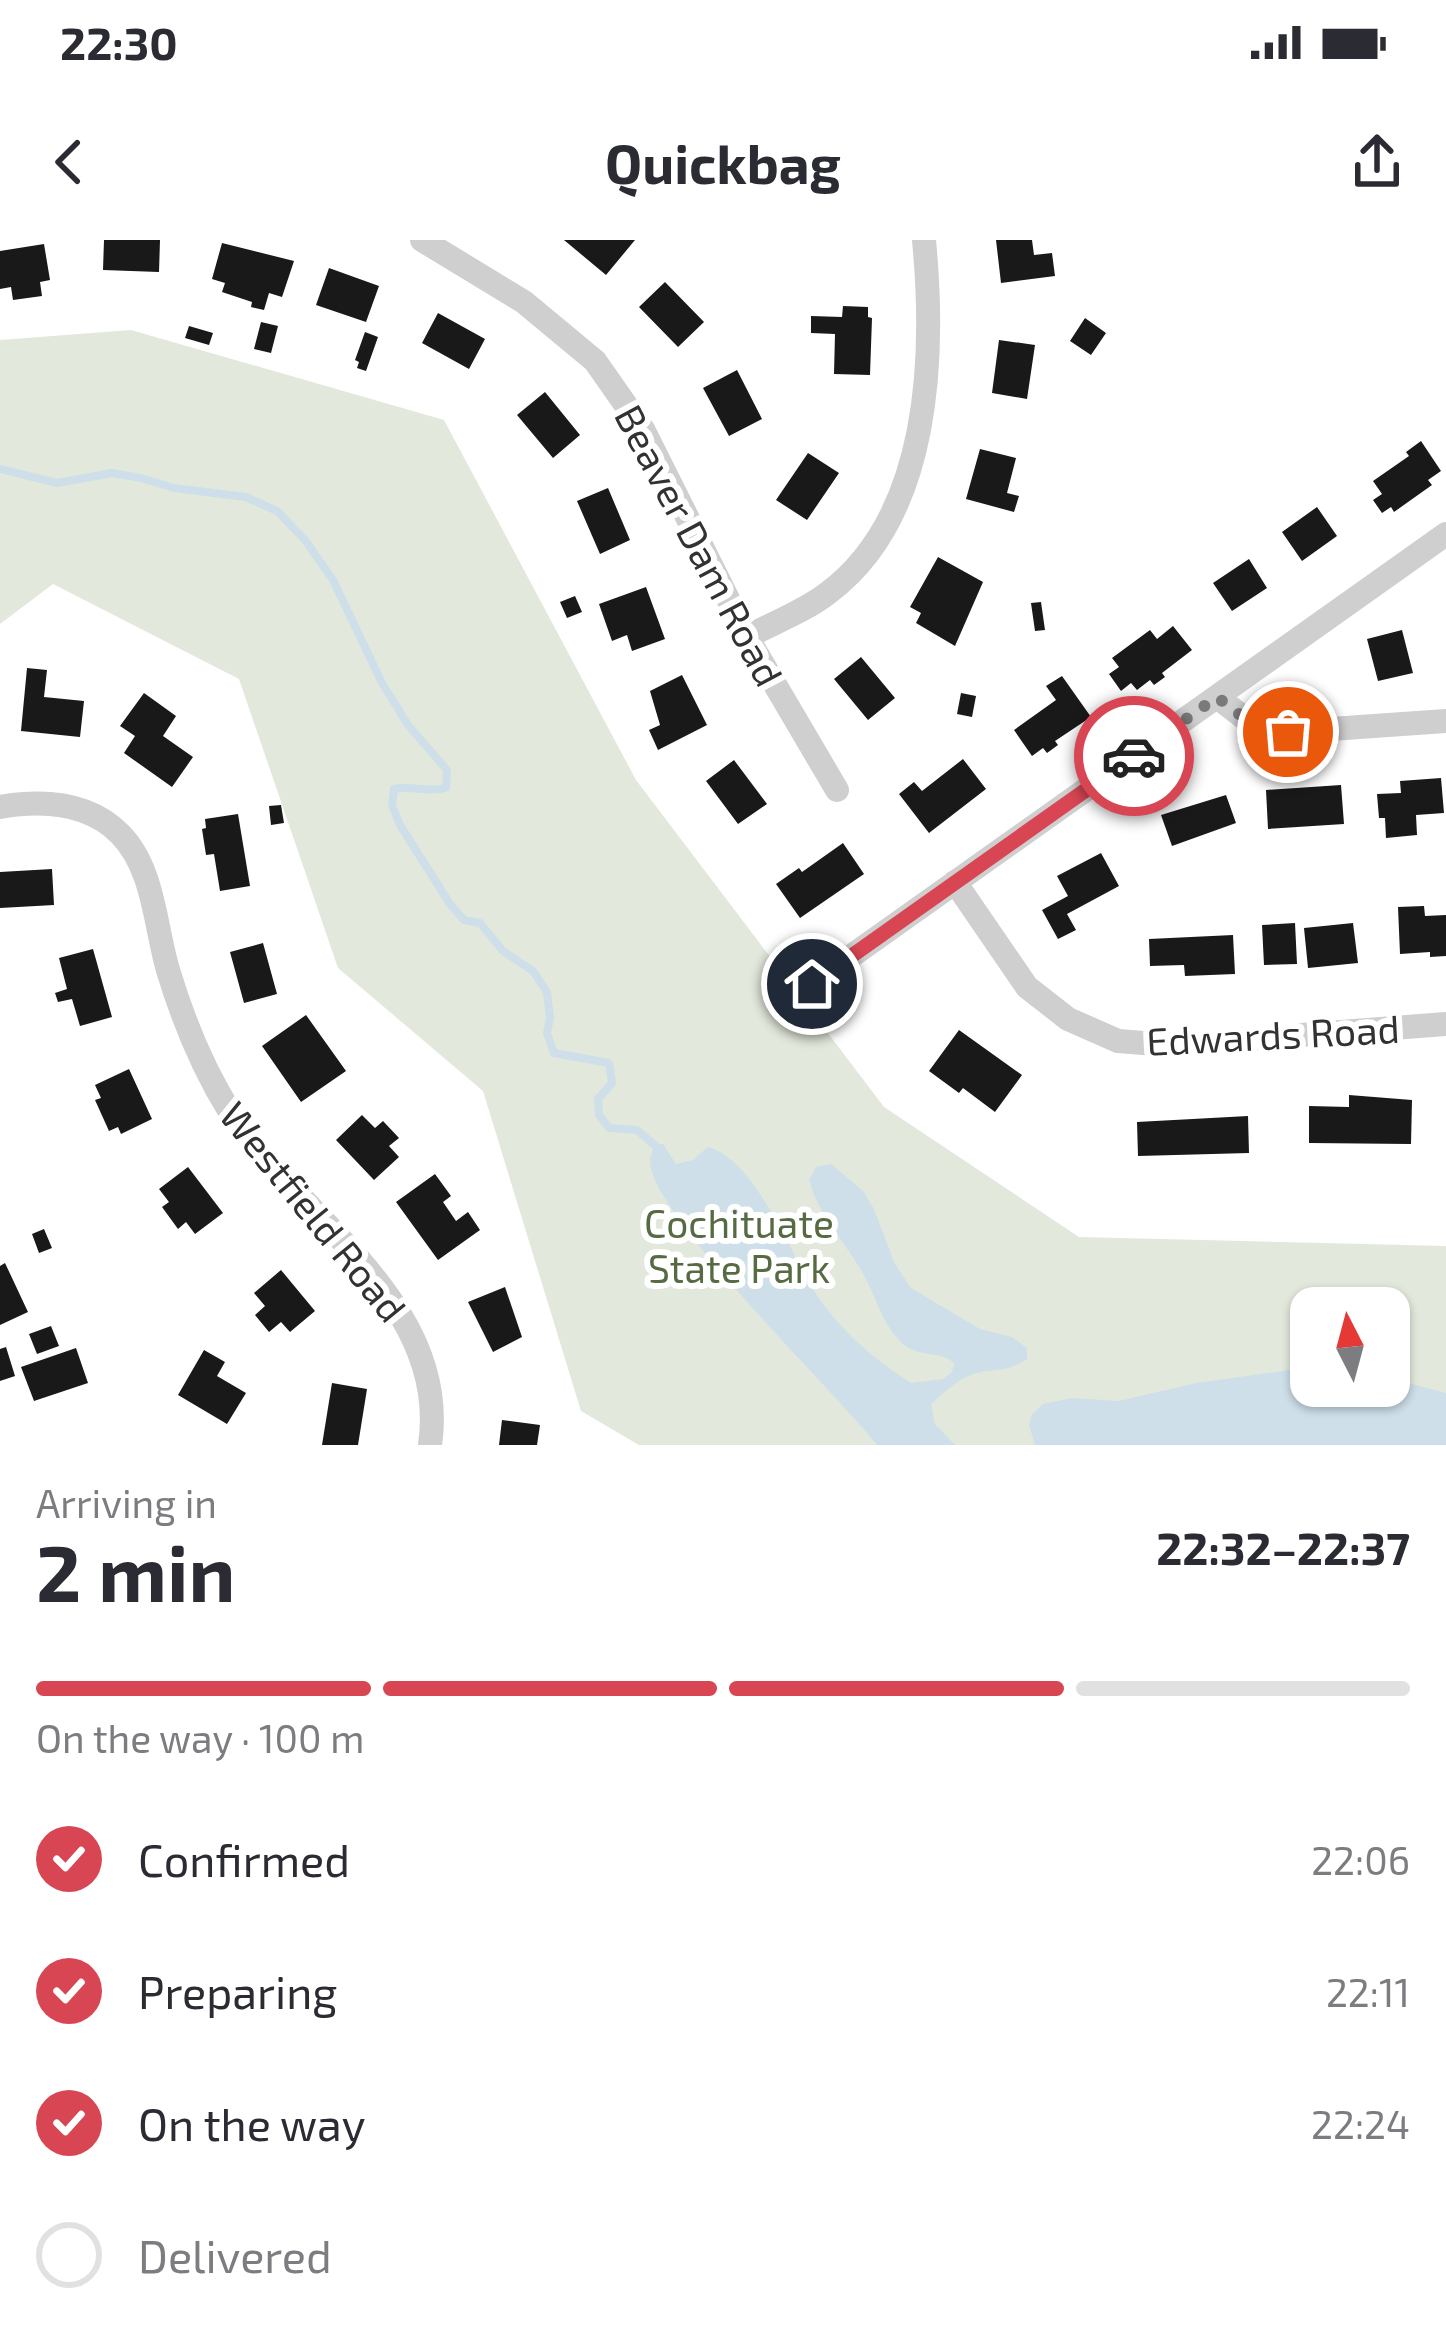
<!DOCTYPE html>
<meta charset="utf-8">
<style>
:root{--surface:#fff;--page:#f7f7f7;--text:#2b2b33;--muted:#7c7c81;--line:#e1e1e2;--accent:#d84653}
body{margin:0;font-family:"Exo 2",sans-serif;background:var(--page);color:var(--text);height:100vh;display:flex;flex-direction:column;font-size:45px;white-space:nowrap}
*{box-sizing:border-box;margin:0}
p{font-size:39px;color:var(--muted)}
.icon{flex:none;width:66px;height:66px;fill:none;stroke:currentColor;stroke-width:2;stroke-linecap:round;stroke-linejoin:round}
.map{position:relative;height:1205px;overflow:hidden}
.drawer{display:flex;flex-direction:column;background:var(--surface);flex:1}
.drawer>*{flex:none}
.needle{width:78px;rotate:354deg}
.buttons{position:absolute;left:1290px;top:1047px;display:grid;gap:24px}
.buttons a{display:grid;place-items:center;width:120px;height:120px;border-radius:24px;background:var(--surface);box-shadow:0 3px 9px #0004;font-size:60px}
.pin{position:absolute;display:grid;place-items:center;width:102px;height:102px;color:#fff;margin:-51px;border:6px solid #fff;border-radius:50%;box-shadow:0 3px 12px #0007}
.courier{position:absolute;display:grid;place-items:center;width:120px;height:120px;margin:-60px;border:9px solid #d84653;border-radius:50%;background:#fff;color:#222;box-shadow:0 3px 15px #0007}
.headline em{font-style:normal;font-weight:700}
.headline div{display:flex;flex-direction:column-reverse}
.headline{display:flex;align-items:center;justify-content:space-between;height:204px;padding:0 36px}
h1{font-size:78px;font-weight:700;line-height:90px}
.bar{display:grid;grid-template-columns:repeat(4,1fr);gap:18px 12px;align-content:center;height:144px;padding:0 36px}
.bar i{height:15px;border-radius:9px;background:var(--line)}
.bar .on{background:var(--accent)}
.bar p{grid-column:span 4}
ol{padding:0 36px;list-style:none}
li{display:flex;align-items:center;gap:36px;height:132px}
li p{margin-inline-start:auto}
li .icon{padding:12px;border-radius:50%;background:var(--accent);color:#fff;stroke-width:4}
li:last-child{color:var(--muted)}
li i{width:66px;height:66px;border:6px solid var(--line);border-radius:50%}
.status{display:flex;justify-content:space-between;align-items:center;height:84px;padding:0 60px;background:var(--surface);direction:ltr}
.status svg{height:33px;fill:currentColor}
header{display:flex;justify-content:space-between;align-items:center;height:156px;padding:0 36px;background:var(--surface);font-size:54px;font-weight:700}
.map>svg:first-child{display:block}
.green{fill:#e2e8dc;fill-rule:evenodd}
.water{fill:#cedfe9}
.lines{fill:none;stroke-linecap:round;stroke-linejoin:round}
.stream{stroke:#cedfe9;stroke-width:8}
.building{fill:#191919}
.minor{stroke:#cfcfcf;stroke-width:24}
.done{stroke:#7a7a7a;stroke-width:12;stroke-dasharray:0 21.6}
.route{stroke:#d84653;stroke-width:15}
.labels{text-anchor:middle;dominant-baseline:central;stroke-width:12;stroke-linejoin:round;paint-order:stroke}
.street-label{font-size:39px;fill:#323232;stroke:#fff}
.park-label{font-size:39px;fill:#566b42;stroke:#fff}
</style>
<div class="status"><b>22:30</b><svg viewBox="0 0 49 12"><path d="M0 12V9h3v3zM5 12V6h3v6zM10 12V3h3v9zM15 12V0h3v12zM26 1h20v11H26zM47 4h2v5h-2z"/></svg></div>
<header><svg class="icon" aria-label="back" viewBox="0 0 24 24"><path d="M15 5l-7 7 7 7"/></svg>Quickbag<svg class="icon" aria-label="share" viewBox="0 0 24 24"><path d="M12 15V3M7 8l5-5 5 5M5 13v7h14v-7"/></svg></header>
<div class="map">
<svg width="1446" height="1205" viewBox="0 0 1446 1205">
<rect width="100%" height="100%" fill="#fff"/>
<path class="green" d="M131 90 444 180 636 540 884 867 1079 997 1446 1006V1205H639L581 1171 483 851 338 728 239 439 53 344 0 384V100ZM1311 1068H1389V1146H1311Z"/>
<path class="water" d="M654 904H663L676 924 693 920 708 907C755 919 791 1015 816 1054 839 1089 876 1121 911 1143L943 1139 952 1132 954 1123C940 1110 919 1118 903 1104 882 1085 875 1053 861 1030 843 999 819 976 809 940L816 927 831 924 863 951 874 969 895 1024 911 1048 980 1089 1012 1097 1027 1108V1119C1005 1134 992 1127 971 1135 956 1140 943 1154 931 1164L935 1184 955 1205H877C837 1153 652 976 650 922 650 916 653 910 654 904Z
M1311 1127V1146H1389V1138L1446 1153V1205H1035L1029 1185 1032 1174 1043 1164 1072 1158 1119 1161 1196 1143Z"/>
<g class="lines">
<path class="stream" d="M0 229 57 243 112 233 141 238 174 248 246 257 277 271 305 300 333 340 382 443 408 485 447 530 446 548C427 553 413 545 394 549L392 565 400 585 450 664 464 680 480 683 503 711 533 731 547 752 550 778 547 793 554 813 609 823 612 843 598 859 599 875 609 888 637 890 658 908"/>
</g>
<path class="building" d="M104 0H160L159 32 103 30Z
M564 0H635L606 35Z
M996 0H1032L1034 15 1052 13 1055 36 1001 43Z
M222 3 294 21 282 57 269 53 264 70 251 67 252 62 222 52 225 43 212 39Z
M44 4 50 40 40 42 42 56 13 60 11 47 0 49V11Z
M329 28 379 46 366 82 316 65Z
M665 42 704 82 678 107 639 67Z
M843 66 868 67V77L872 78 870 135 834 134 835 94 811 93V76L842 77Z
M438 73 485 99 469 129 422 103Z
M1085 78 1106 93 1091 115 1070 101Z
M261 82 278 86 271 113 254 109Z
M189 86 213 93 209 105 185 98Z
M365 92 378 97 366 131 357 128 359 122 355 120Z
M999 100 1035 105 1027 159 992 153Z
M737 130 762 179 729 196 703 148Z
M545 152 580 195 553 218 517 175Z
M1421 201 1441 231 1428 240 1432 245 1394 272 1391 267 1382 273 1373 260 1382 254 1373 241 1409 216 1406 212Z
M980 209 1016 218 1007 253 1019 256 1014 272 966 259Z
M808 213 839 233 807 280 776 260Z
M608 248 630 300 600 314 577 261Z
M1317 267 1337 296 1302 321 1282 292Z
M938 317 983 342 955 406 916 383 921 373 910 367Z
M1249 319 1267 348 1232 371 1213 343Z
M646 347 665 399 632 411 627 395 612 401 599 364Z
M575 356 582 372 567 378 560 362Z
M1041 362 1045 390 1035 391 1031 363Z
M1173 386 1192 410 1162 433 1165 437 1154 445 1150 440 1137 450 1131 443 1121 451 1109 434 1119 427 1112 418 1150 390 1157 399Z
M1402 390 1413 433 1378 441 1367 399Z
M861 417 895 458 868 480 834 439Z
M27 428 47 430 44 457 84 461 80 497 21 491Z
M682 435 707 485 658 510 649 490 660 485 650 451Z
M1062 436 1091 477 1055 501 1058 505 1047 513 1043 508 1032 516 1014 490 1056 460 1046 446Z
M144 453 176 476 163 496 193 517 172 547 124 513 135 496 120 486Z
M961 453 976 456 972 477 957 474Z
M963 519 986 549 929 593 899 554 914 542 922 551Z
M734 520 767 564 738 584 706 541Z
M1441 538 1444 573 1416 575 1417 595 1386 598 1385 578H1379L1377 554 1401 553 1400 541Z
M1341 545 1344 584 1268 589 1266 550Z
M1226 555 1236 583 1172 606 1161 575Z
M281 565 284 583 271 585 269 566Z
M238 574 250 646 220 651 214 614 206 615 202 589 206 588 205 579Z
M843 603 864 634 800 678 776 644 799 628 802 632Z
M1101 613 1119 646 1067 674 1076 690 1058 699 1042 670 1068 656 1057 636Z
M52 629 54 665 0 668V632Z
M1424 666 1425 676 1446 675V716L1430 717V712L1400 714 1398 667Z
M1295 683 1297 724 1264 725 1262 685Z
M1353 683 1358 723 1308 728 1304 688Z
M1233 695 1235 734 1185 736 1184 725 1150 726 1149 699Z
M263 703 277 754 244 763 230 712Z
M93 709 112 777 80 786 72 759 58 762 55 753 67 749 59 718Z
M306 775 346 831 301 862 262 806Z
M959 790 1022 835 995 872 963 848 959 853 929 831Z
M129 829 152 879 121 894 118 887 109 891 95 860 101 858 95 845Z
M1349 855 1412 860 1411 904 1309 903V866L1349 867Z
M362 875 375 888 383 881 399 898 389 906 399 917 374 940 336 900Z
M1248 876 1249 913 1138 916 1137 882Z
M188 927 223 973 195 994 186 982 178 989 162 967 169 962 159 949Z
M435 934 451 956 443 962 456 981 468 972 480 990 438 1020 396 962Z
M44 989 52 1008 39 1013 32 994Z
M5 1023 28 1072 0 1085V1026Z
M281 1030 315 1071 290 1092 281 1082 269 1092 255 1075 265 1066 254 1053Z
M505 1047 522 1097 493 1112 468 1062Z
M51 1086 59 1106 37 1114 29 1094Z
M6 1107 15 1136 0 1141V1109Z
M76 1108 88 1143 34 1161 21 1127Z
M204 1110 225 1122 217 1136 246 1153 227 1184 178 1155Z
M332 1143 367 1149 358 1205H322Z
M502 1180 540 1185 537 1205H499Z"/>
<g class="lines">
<path class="minor" d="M422 0 524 62 595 121 644 191 747 397 837 550
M747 397C773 383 805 371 828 353 931 276 935 116 924 0
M1217 457 1252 484 1288 492 1446 481
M0 567C41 560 88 562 120 594 154 628 155 686 168 730 183 780 202 827 230 872 298 978 451 1062 430 1205
M955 642 1027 747 1068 779 1118 801 1169 805 1446 784
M812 744 1446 294"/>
</g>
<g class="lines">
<path class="done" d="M1134 516 1217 457 1252 484 1288 492"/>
<path class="route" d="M812 744 1134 516"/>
</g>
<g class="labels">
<g class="street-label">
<text transform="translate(700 305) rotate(62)">Beaver Dam Road</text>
<text transform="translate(1273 794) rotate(-3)">Edwards Road</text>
<text transform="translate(314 971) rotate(51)">Westfield Road</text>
</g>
<g class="park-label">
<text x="739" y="982">Cochituate<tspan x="739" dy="45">State Park</tspan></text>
</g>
</g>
</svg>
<div class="buttons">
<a><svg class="needle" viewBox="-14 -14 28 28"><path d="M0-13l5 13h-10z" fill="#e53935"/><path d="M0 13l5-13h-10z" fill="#7c7c81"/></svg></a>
</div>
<div class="pin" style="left:1288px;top:492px;background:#ea580c"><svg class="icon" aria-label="bag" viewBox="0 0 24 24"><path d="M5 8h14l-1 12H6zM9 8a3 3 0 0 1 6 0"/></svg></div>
<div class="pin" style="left:812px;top:744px;background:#1f2937"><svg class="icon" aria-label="home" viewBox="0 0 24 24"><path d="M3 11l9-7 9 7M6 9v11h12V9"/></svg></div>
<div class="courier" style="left:1134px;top:516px"><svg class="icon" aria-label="car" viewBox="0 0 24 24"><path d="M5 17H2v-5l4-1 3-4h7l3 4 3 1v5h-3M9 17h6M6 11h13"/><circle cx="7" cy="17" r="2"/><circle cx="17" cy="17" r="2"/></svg></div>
</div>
<section class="drawer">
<div class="headline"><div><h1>2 min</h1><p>Arriving in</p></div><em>22:32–22:37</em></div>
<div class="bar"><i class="on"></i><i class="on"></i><i class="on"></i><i></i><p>On the way · 100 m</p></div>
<ol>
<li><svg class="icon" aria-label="check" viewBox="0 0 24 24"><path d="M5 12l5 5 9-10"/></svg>Confirmed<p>22:06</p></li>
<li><svg class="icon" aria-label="check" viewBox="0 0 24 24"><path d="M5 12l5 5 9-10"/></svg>Preparing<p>22:11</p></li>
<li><svg class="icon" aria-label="check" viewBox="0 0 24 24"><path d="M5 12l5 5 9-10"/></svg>On the way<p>22:24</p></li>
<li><i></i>Delivered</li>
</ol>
</section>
